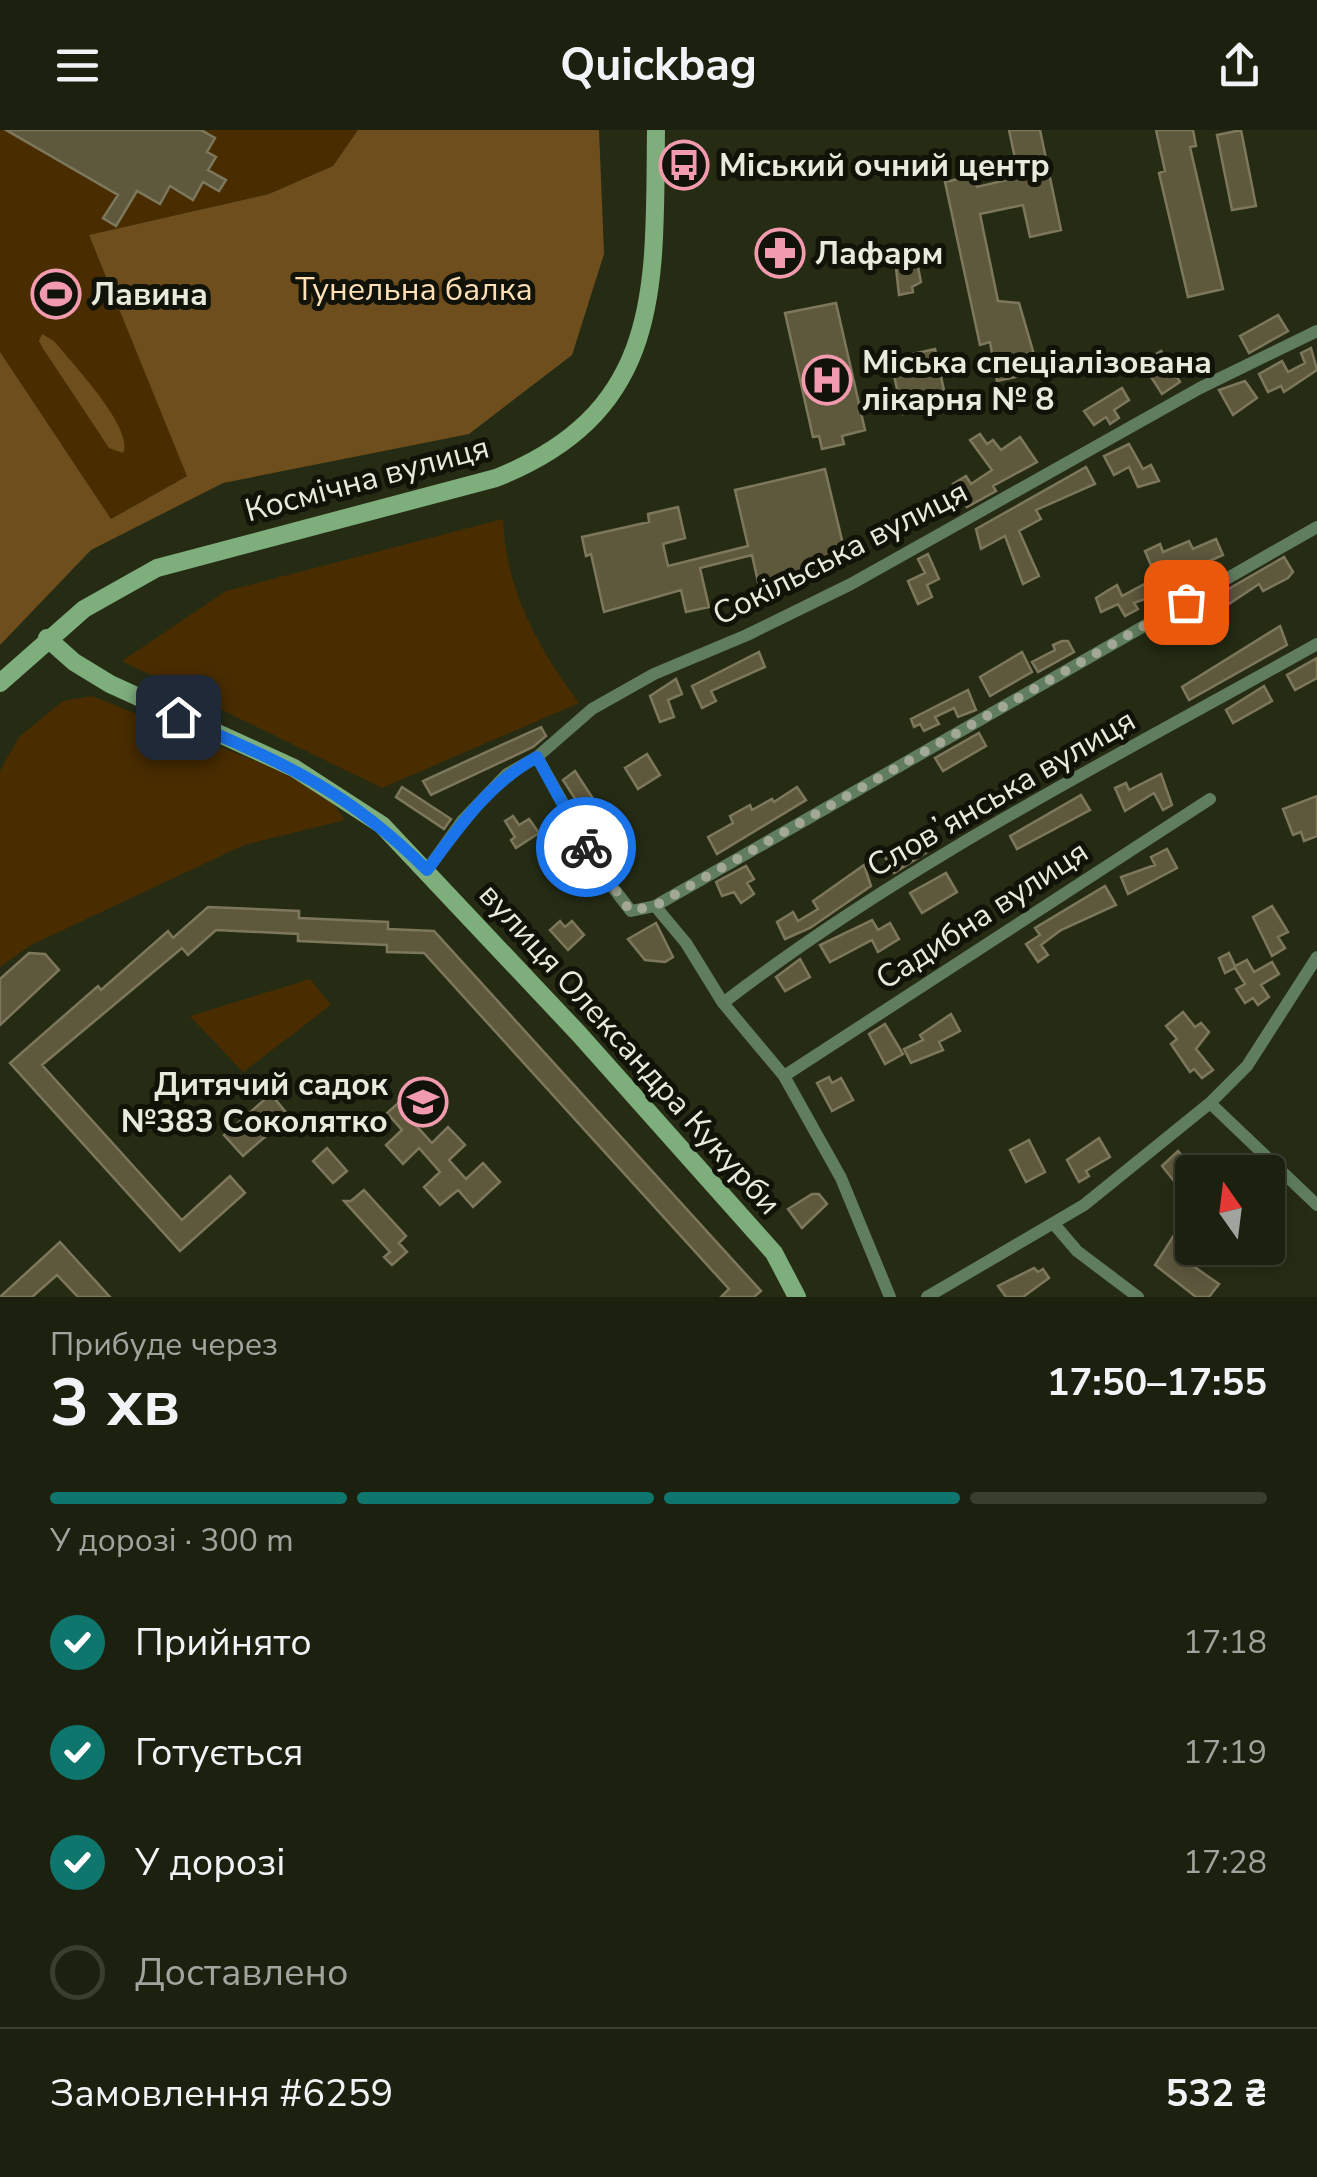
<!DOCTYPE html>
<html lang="uk">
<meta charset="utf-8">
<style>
:root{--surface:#1c210f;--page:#292e1d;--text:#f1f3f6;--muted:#a0a39e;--line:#3a3e2f;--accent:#0f766e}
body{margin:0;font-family:"Nunito Sans",sans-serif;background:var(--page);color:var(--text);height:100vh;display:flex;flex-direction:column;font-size:38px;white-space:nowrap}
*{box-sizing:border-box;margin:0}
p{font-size:32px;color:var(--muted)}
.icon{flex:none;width:55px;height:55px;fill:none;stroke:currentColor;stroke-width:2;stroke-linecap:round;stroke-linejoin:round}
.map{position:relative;height:1167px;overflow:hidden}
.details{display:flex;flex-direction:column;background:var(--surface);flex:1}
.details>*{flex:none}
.needle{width:65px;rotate:346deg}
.buttons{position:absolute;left:1175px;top:1025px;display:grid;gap:20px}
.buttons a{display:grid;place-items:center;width:110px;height:110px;border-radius:10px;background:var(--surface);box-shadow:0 5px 25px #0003,0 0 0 2px var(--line);font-size:50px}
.pin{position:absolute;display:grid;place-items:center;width:85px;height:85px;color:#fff;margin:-42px;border-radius:20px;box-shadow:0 5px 15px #0006}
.courier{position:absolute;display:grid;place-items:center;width:100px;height:100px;margin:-50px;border:8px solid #1a73e8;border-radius:50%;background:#fff;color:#222;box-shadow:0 2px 12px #0007}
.summary em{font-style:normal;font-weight:700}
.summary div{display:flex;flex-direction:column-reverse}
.summary{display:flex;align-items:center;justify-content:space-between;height:170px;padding:0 50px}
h1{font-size:65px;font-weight:700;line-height:75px}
.bar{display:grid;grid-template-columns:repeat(4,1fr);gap:15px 10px;align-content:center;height:120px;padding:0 50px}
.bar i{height:12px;border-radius:8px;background:var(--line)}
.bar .selected{background:var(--accent)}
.bar p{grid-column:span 4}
.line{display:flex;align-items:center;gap:25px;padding:0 50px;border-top:2px solid var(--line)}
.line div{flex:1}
ol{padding:0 50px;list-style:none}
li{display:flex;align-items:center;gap:30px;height:110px}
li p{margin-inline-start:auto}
li .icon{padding:10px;border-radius:50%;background:var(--accent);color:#fff;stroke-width:4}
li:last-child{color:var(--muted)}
li i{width:55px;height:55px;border:5px solid var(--line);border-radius:50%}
header{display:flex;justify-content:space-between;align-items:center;height:130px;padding:0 50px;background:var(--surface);font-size:45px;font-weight:700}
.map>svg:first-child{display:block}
.green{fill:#492d00}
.forest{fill:#6f4e1e}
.building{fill:#5e583d;stroke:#7d775b;stroke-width:2.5}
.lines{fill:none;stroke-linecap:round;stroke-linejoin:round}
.street{stroke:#607e5f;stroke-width:12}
.secondary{stroke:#7eae7c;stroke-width:18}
.done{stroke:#a3a896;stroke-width:10;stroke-dasharray:0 18}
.route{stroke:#1a73e8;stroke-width:12}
.labels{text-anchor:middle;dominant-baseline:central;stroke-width:10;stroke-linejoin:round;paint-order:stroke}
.poi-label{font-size:32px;font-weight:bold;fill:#e7ebdc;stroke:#111309;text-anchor:start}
.park-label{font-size:32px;fill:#fedfb6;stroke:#111309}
.street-label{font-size:32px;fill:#e7ebdc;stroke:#111309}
</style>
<header><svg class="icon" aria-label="menu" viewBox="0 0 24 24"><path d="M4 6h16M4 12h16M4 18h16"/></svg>Quickbag<svg class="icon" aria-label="share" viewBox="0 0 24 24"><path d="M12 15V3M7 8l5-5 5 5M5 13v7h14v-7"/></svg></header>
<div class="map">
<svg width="1317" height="1167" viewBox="0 0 1317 1167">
<rect width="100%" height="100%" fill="#262c14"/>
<path class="green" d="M0 0H358L333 36 269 64 89 105 188 345 111 389 0 222Z
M503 389C505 457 538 519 579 573L382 658 122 531 226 461Z
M92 566 321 657 345 690 244 715 31 815 0 837V641L19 607 63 571Z
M310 849 331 875 243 942 190 886Z"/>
<path class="forest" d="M358 0H599L604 124 572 225 469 304 223 353 91 420 0 515V222L111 389 187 346 89 105 269 64 333 36Z
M42 204 54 211C71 232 135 299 123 323L109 318 44 220 39 211Z"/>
<path class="building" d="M6 0H201L215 8 207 22 216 27 208 40 226 50 219 61 203 52 193 70 170 56 160 74 137 61 116 96 103 88 118 65Z
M1009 0H1040L1061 100 1030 107 1023 75 980 84 998 171 1019 173 1035 228H1031L1034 243 997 251 990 212 980 215 945 52 975 45 977 57 1019 47Z
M1156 0H1193L1196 16 1190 17 1223 159 1188 167 1159 43 1165 41Z
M1241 0 1256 76 1232 80 1217 5Z
M790 109 795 132 771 138 766 115Z
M917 132 921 152 912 157 913 162 899 165 896 138Z
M836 173 865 300 842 306 844 314 822 319 819 306 813 307 785 183Z
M1278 185 1288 201 1249 223 1240 206Z
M1311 218 1317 240 1284 262 1281 256 1268 262 1259 244 1282 231 1288 242 1305 233 1301 223Z
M935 219 947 274 903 284 890 229Z
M1161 221 1180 252 1162 264 1142 233Z
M1245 251 1257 268 1233 285 1219 260Z
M1122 258 1129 270 1114 280 1119 288 1110 294 1106 287 1094 295 1084 281Z
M980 304 987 314 993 310 1001 320 1020 307 1037 332 993 356 996 361 967 377 953 354 966 346 971 354 992 340 970 310Z
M1129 314 1143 339 1151 335 1159 351 1138 357 1129 337 1114 345 1104 326Z
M1086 337 1095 354 1036 380 1041 389 1019 401 1039 446 1023 454 1005 406 981 419 976 399Z
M825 339 847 431 758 452 752 425 700 438 709 477 686 482 681 460 604 482 591 424 586 426 582 407 649 392 648 384 678 377 685 408 663 414 668 436 748 416 735 360Z
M1216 409 1223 425 1191 439 1195 448 1180 454 1171 432 1153 440 1145 421 1160 414 1163 422 1189 411 1193 419Z
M928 424 939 449 927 455 932 467 918 474 908 451 925 443 918 429Z
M1284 427 1293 442 1288 448 1263 461 1259 454 1220 480 1213 468Z
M1148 452 1153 466 1134 473 1138 479 1125 486 1118 474 1101 482 1096 468 1107 461 1117 455 1122 466Z
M1280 496 1287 515 1189 570 1182 557Z
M1062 511H1068L1074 522 1038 542 1032 532 1055 520 1053 515Z
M759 522 765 537 711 561 716 571 702 578 692 556Z
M1022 522 1032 542 990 566 980 547Z
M1317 528V548L1295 560 1287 545Z
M676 549 682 564 668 570 674 587 660 592 650 566Z
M1264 556 1272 571 1233 593 1226 580Z
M968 560 976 580 958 587 954 578 935 587 939 594 924 601 920 594 914 597 911 589Z
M541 597 546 606 533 617 431 665 423 651Z
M979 603 986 616 943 641 935 628Z
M647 624 660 645 638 659 625 638Z
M575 641 605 687 592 695 563 650Z
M1161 644 1172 675 1163 680 1154 663 1125 681 1115 658 1126 653 1129 660Z
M402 657 451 689 444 699 396 667Z
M797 657 806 670 717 724 708 707 733 693 730 686 750 675 752 680 772 669 774 672Z
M1081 665 1090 680 1017 719 1010 706Z
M1317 666V706L1304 711 1301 702 1293 705 1283 679Z
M513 686 519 695 529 689 539 703 516 718 511 710 515 707 505 691Z
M919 709 927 722 894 743 885 727Z
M1167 719 1177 738 1128 764 1121 747 1155 735 1151 727Z
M864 735 871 756 810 798 785 809 777 792 793 782 798 791 818 779 813 771Z
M746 736 754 749 747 753 754 764 741 773 734 762 722 766 716 752Z
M946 743 957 762 922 783 910 763Z
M1105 756 1116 775 1061 800 1041 815 1048 825 1038 832 1026 814 1040 805 1035 798Z
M1272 776 1288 802 1278 807 1285 818 1272 826 1253 787Z
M208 777 299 781V788L388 792V799L434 801 761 1161 754 1167H721L729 1159 424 823 387 822V815L298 811V804L216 800 188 825 182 818 42 935 182 1090 230 1046 245 1063 180 1121 10 933 98 856 101 860 168 801 173 808Z
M872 790 878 800 890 793 899 809 878 822 872 810 830 832 820 815Z
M560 791 565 797 572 791 584 805 568 820 550 800Z
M656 793 673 827 665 832 645 830 628 809Z
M29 823 45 824 59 840 0 895V849Z
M1229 823 1235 836 1247 830 1254 842 1272 832 1279 844 1261 855 1269 867 1258 875 1253 868 1245 873 1236 859 1245 854 1235 838 1225 843 1219 828Z
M800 829 810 847 785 861 776 847Z
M1183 882 1195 897 1201 893 1209 902 1196 919 1213 940 1202 948 1194 939 1190 942 1171 914 1177 909 1166 896Z
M951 884 960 901 939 912 943 920 911 933 904 919 923 910 920 905Z
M885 894 903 924 885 934 869 904Z
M829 947 832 953 841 948 853 970 832 981 817 953Z
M414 959 430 977 413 992 432 1013 448 997 465 1015 449 1030 466 1049 483 1033 500 1052 473 1077 458 1060 440 1075 424 1057 440 1042 419 1018 403 1034 386 1015 402 1000 387 983Z
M271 964 289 986 243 1026 224 1005Z
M1099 1008 1110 1027 1086 1041 1089 1046 1079 1052 1067 1030Z
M1029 1010 1045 1042 1026 1052 1010 1020Z
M327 1018 347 1041 333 1053 313 1031Z
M1178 1021 1192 1037V1074L1162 1036Z
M364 1060 406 1106 399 1113 407 1122 392 1135 384 1127 390 1122 344 1071H351Z
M812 1064H819L827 1074 802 1098 788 1079Z
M1176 1102 1187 1112 1176 1124 1219 1154 1209 1167H1196L1155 1135Z
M60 1112 110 1167H78L57 1145 32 1167H0Z
M1034 1138 1038 1142 1043 1139 1049 1148 1023 1167H1006L998 1156Z"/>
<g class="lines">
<path class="street" d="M537 627 604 746 631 781 655 776 686 813 723 873 784 946 841 1048 890 1167
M427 740 462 691 507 644 537 627 592 579 654 544 747 505 851 454 1200 258 1317 201
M655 776 1317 397
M723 873C906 732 1116 627 1317 514
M784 946 1210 669
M1210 973 1317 1075
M1054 1094 1077 1121 1138 1167
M927 1167 1084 1075 1210 973 1247 936 1317 827"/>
<path class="secondary" d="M47 508 74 532 110 554 294 638 382 695 579 904 774 1123 797 1167
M0 553 84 479 157 438 496 348C665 281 654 155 656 0"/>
</g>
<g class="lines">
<path class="done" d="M586 717 630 781 655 776 1186 472"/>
<path class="route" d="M178 587C282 633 345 658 427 740 460 696 488 654 537 627L586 717"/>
</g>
<defs>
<g id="bus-ring" transform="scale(2.5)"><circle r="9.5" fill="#111309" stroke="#f29aae" stroke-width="1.5"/><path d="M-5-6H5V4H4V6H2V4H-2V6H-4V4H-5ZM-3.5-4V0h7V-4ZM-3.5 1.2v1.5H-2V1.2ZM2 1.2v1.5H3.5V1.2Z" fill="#f29aae"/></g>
<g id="pharmacy-ring" transform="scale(2.5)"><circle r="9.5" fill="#111309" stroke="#f29aae" stroke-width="1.5"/><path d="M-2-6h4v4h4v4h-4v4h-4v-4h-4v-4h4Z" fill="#f29aae"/></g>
<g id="stadium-ring" transform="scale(2.5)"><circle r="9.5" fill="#111309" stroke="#f29aae" stroke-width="1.5"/><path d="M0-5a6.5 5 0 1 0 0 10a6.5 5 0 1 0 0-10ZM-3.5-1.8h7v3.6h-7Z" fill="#f29aae"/></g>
<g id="hospital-ring" transform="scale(2.5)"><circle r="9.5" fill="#111309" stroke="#f29aae" stroke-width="1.5"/><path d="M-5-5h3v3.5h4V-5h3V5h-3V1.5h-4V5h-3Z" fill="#f29aae"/></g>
<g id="school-ring" transform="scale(2.5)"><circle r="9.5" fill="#111309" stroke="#f29aae" stroke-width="1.5"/><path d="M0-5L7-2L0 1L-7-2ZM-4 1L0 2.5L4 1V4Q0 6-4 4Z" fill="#f29aae"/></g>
</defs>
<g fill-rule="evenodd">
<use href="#bus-ring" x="684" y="35"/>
<use href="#pharmacy-ring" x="780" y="123"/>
<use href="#stadium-ring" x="56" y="164"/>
<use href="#hospital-ring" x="827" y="250"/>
<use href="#school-ring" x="423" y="972"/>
</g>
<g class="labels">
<g class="poi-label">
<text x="719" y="35">Міський очний центр</text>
<text x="815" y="123">Лафарм</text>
<text x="91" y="164">Лавина</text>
<text x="862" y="232">Міська спеціалізована<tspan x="862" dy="37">лікарня № 8</tspan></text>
<text x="388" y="954" text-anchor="end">Дитячий садок<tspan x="388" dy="37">№383 Соколятко</tspan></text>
</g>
<g class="park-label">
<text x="414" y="159">Тунельна балка</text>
</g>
<g class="street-label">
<text transform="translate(367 349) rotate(-15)">Космічна вулиця</text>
<text transform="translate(840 423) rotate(-27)">Сокільська вулиця</text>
<text transform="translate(1001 663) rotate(-30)">Словʼянська вулиця</text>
<text transform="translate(982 785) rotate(-33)">Садибна вулиця</text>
<text transform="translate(630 919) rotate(48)">вулиця Олександра Кукурби</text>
</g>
</g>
</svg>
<div class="buttons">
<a><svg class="needle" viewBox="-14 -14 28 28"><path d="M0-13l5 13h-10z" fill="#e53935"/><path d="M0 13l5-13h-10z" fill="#a0a39e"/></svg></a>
</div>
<div class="pin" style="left:1186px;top:472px;background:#ea580c"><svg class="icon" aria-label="bag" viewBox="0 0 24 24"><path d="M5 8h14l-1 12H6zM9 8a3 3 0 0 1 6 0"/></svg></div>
<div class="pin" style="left:178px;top:587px;background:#1f2937"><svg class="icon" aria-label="home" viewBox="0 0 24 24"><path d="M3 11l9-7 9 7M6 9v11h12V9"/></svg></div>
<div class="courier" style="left:586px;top:717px"><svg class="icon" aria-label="bike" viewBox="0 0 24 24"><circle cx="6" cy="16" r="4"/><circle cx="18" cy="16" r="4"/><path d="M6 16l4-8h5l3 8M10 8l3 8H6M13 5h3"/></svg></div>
</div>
<section class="details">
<div class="summary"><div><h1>3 хв</h1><p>Прибуде через</p></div><em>17:50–17:55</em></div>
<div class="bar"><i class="selected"></i><i class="selected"></i><i class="selected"></i><i></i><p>У дорозі · 300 m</p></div>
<ol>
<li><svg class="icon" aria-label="check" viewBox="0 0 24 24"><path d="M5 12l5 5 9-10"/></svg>Прийнято<p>17:18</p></li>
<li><svg class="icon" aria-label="check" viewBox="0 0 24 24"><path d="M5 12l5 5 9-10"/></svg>Готується<p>17:19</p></li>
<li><svg class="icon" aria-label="check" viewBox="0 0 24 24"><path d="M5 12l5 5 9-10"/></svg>У дорозі<p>17:28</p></li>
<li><i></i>Доставлено</li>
</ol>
<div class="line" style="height:130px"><div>Замовлення #6259</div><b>532 ₴</b></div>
</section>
